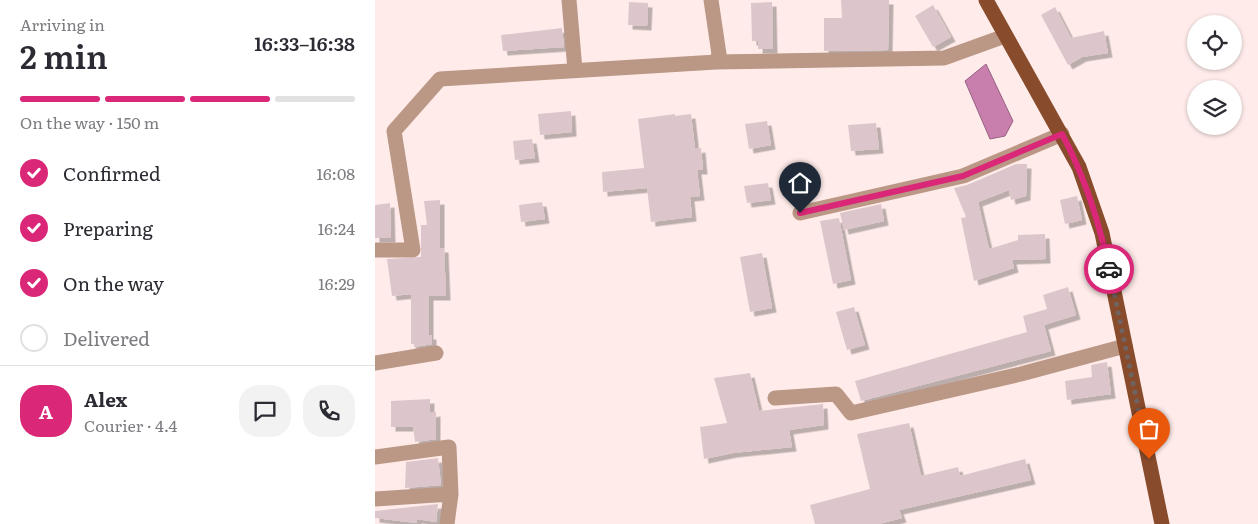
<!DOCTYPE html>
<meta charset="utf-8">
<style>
:root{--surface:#fff;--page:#f2f2f3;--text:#2b2b33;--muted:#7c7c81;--line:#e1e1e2;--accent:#db2777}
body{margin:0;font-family:Literata,serif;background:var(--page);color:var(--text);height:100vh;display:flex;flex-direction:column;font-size:19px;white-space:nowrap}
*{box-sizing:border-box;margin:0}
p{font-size:16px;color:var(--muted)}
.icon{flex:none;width:28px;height:28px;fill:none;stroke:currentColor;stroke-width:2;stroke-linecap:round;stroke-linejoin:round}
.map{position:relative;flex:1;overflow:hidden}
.panel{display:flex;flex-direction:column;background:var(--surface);width:375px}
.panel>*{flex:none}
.controls{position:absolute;left:812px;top:15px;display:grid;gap:10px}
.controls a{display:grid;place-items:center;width:55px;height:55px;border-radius:50%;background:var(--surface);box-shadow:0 1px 4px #0004;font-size:25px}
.pin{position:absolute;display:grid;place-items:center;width:42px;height:42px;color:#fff;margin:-51px -21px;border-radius:50% 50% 50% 0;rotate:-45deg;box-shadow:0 0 5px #0007}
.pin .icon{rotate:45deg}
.courier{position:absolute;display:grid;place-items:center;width:50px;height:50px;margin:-25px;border:4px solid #db2777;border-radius:50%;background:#fff;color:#222;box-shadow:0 1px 6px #0007}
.overview em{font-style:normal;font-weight:600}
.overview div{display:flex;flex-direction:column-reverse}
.overview{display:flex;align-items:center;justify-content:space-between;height:85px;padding:0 20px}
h1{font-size:32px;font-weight:600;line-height:38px}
.bar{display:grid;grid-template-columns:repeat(4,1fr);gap:8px 5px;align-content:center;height:60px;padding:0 20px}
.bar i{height:6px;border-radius:4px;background:var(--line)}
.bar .active{background:var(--accent)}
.bar p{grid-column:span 4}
.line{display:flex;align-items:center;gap:12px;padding:0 20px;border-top:1px solid var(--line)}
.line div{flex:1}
.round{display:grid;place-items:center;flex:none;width:52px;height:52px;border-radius:20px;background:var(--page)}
ol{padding:0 20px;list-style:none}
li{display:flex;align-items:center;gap:15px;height:55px}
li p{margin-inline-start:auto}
li .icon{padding:5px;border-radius:50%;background:var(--accent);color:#fff;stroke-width:4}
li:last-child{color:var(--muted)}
li i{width:28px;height:28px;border:2px solid var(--line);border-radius:50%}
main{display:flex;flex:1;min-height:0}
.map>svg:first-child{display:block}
.water{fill:#c97fae;stroke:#976182}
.building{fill:#ddc6cb;filter:url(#shadow)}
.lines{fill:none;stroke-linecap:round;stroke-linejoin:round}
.minor{stroke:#bb9786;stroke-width:15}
.major{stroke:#884c2c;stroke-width:15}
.done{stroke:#706463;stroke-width:5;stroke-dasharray:0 9}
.route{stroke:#db2777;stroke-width:6}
</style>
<main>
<section class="panel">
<div class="overview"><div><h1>2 min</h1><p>Arriving in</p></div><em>16:33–16:38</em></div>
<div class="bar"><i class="active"></i><i class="active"></i><i class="active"></i><i></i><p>On the way · 150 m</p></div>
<ol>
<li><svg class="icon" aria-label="check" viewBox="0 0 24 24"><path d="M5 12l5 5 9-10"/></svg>Confirmed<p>16:08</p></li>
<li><svg class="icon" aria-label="check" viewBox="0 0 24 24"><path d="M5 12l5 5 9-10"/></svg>Preparing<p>16:24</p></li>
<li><svg class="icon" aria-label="check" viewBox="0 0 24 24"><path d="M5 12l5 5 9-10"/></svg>On the way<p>16:29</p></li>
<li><i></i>Delivered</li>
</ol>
<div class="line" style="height:90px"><b class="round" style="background:var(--accent);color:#fff">A</b><div><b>Alex</b><p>Courier · 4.4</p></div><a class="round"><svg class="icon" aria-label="chat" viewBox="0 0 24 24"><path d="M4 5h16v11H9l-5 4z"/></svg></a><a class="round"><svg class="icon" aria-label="phone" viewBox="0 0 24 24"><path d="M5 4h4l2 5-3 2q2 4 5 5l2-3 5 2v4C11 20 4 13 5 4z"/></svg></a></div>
</section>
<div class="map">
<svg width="883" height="524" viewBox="0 0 883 524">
<defs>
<filter id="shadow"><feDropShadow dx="4.5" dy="4.5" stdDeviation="0" flood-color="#0004"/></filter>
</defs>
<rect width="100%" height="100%" fill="#ffecea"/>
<path class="water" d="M611 64 638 121 630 136 615 139 590 81Z"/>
<path class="building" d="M466 0H514L513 50 449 51V18H467Z
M254 2 273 3 272 26 253 25Z
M397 2 398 49H383V41H377L376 3Z
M558 5 576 37 558 47 540 16Z
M680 7 696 38 729 31 733 53 707 57 693 65 666 15Z
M187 28 189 47 128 51 126 35Z
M196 111 197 132 165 135 163 114Z
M300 114V116L316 114 320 149 326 148 328 170H322L325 196 315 197 317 217 276 222 272 188 228 192 227 172 269 168 263 119Z
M392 121 396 145 374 149 370 124Z
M501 123 504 149 476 151 473 125Z
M157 139 160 158 140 160 138 141Z
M641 164H652L651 196 636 200 634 190 603 202 614 249 643 240V235L670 234 671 259 637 260 639 268 599 281 586 218 591 217 579 188 592 185Z
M393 183 396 200 372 203 369 186Z
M702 196 707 220 690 224 685 200Z
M65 200V248H69L71 296H54V335H57V344L39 347V344H36V294L17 296 12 259 46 257V225H52L49 201Z
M167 202 170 219 146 222 144 205Z
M15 203 16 238H0V205Z
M506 204 509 221 469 230 465 213Z
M464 218 476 280 458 284 445 221Z
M387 253 397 308 375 312 365 257Z
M693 287 701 315 669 325 676 351 486 401 480 381 652 332 648 316 672 309 668 295Z
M479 307 490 345 472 350 461 312Z
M732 362 736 394 692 400 690 381 717 377 716 365Z
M375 373 384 411 448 404 449 425 414 430 417 447 358 453 329 459 325 427 352 423 339 378Z
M55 399V413L61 412V439L40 442 38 427H16V401Z
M534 423 546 476 583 467 585 476 650 459 656 480 524 510 527 518 504 524H440L435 505 495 489 482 434Z
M63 458 66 485 30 488 31 462Z
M63 504 61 522 42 519V523L0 518V511Z"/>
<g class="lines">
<path class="minor" d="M194 0 200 70
M341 62 569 58 630 36
M425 213 588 176 687 134
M0 250H38L19 131 65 79 341 62 344 54 336 0
M0 363 61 353
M400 398 461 394 476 413 646 374 750 346
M0 457 74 447 76 494 72 524
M0 499 76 494"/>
<path class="major" d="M611 0 704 167 727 233 787 524"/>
</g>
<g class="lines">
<path class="done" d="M734 269 774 459"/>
<path class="route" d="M425 213 588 176 687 134C710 177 724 221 734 269"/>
</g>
</svg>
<div class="controls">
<a><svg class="icon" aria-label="locate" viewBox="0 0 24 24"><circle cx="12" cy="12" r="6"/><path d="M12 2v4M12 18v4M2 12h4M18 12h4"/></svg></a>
<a><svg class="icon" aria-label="layers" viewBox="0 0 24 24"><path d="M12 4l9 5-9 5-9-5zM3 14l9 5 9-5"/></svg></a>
</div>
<div class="pin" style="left:774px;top:459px;background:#ea580c"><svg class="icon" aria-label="bag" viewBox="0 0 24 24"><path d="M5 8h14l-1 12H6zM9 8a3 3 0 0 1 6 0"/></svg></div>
<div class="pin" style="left:425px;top:213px;background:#1f2937"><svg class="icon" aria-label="home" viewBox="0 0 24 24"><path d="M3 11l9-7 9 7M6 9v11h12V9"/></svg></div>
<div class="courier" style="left:734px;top:269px"><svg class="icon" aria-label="car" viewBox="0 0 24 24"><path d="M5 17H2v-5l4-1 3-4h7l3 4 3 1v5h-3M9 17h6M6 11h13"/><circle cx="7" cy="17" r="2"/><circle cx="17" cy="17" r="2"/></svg></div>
</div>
</main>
